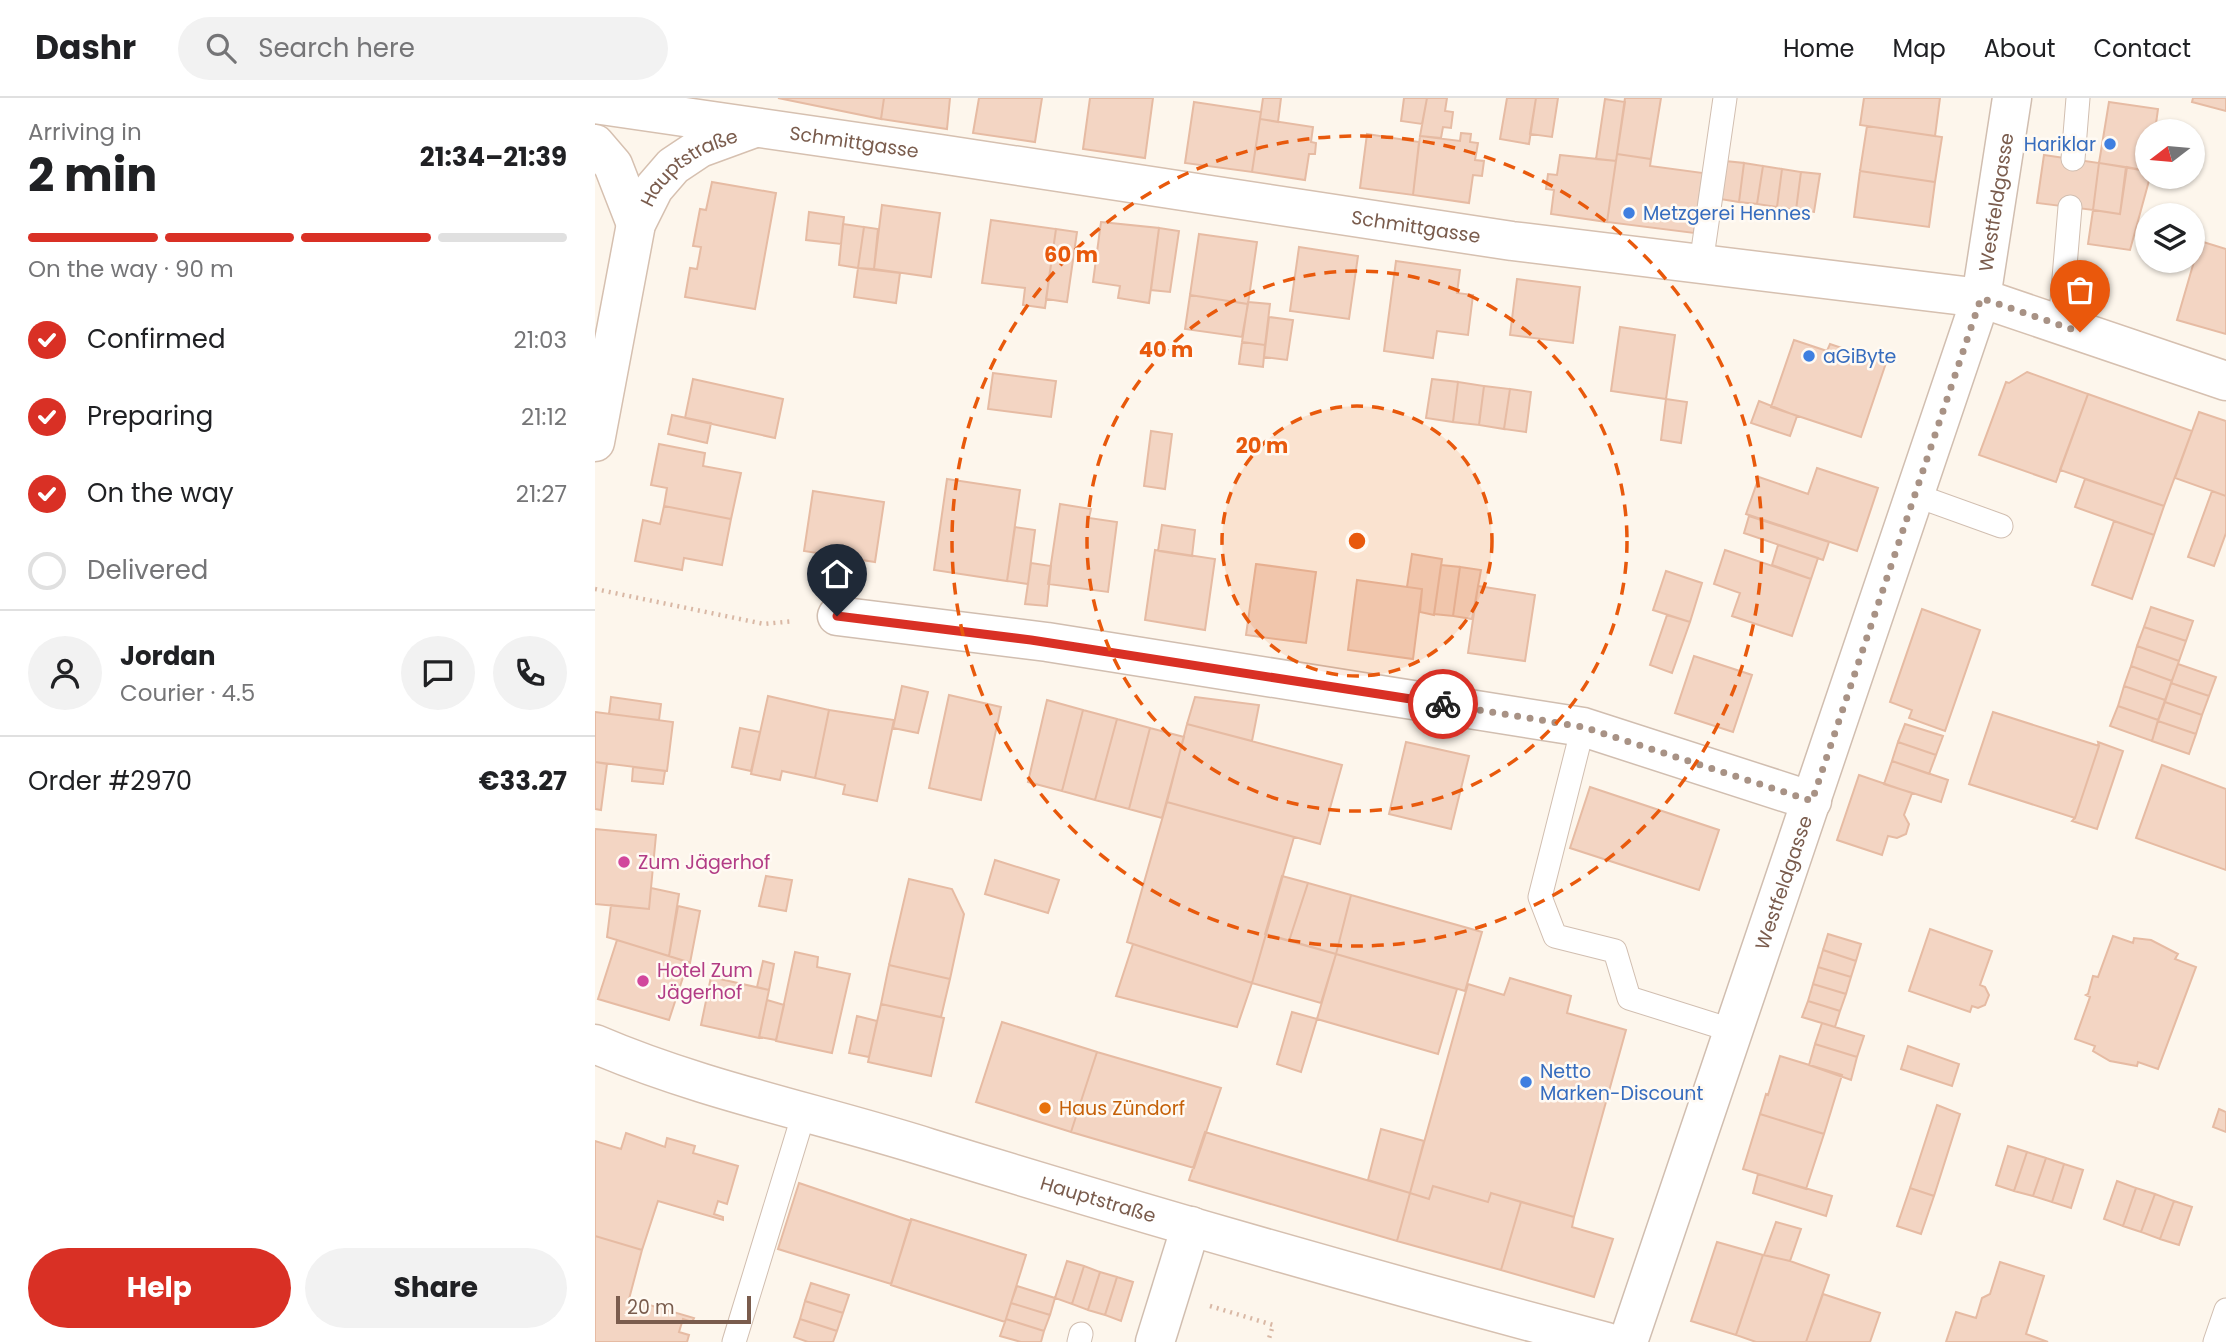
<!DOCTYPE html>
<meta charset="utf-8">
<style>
:root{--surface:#fff;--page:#f2f2f2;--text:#202124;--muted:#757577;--line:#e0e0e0;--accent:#d93025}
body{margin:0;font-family:Poppins,sans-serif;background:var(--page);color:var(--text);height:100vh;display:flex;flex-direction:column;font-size:26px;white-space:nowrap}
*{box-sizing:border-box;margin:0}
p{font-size:23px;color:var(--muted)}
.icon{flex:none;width:38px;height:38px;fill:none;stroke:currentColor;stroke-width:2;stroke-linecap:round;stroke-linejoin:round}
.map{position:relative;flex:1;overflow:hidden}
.drawer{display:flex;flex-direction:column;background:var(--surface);width:595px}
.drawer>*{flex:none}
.needle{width:46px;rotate:254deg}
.controls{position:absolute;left:1540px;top:21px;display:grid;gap:14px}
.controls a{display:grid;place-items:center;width:70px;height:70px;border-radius:50%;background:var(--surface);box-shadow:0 2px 5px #0004;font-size:35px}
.scale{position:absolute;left:21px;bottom:18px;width:135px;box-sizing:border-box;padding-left:7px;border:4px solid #7a5c4d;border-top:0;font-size:19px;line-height:24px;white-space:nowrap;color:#7a5c4d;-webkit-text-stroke:5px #fffaf3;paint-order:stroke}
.pin{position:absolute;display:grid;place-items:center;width:60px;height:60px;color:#fff;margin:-72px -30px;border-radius:50% 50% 50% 0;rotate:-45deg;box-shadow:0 0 7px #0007}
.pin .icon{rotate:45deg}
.courier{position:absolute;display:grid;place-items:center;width:70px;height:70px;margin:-35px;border:5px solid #d93025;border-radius:50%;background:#fff;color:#222;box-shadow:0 2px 9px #0007}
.overview em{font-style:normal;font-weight:700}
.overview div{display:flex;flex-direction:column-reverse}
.overview{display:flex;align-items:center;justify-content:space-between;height:119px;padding:0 28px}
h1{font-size:46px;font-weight:700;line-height:52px}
.bar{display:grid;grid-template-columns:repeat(4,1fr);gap:10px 7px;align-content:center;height:84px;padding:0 28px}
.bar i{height:9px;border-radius:5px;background:var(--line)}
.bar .selected{background:var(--accent)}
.bar p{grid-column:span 4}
.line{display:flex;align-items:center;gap:18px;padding:0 28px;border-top:2px solid var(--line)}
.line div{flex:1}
.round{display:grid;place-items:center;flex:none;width:74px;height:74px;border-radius:37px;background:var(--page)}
ol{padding:0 28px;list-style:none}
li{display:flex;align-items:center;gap:21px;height:77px}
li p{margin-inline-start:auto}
li .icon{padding:7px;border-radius:50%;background:var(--accent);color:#fff;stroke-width:4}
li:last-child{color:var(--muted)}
li i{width:38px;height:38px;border:4px solid var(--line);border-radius:50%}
.action{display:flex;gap:14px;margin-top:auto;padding:14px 28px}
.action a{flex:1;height:80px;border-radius:42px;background:var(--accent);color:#fff;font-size:28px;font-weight:700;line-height:80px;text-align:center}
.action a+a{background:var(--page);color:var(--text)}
header{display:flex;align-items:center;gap:42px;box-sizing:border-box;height:98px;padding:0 35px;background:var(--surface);border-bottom:2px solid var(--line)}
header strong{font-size:33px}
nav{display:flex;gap:38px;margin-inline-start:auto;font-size:24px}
.search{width:490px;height:63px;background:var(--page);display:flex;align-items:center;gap:18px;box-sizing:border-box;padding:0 24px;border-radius:38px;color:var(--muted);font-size:26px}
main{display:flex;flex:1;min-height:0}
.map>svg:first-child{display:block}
.building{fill:#f3d5c3;stroke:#e6bba3;stroke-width:2}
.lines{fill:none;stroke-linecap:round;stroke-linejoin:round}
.lane-casing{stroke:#d1beb0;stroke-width:25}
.street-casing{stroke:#d1beb0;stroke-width:41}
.secondary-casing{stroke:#d6c0b0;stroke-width:41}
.path{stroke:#d9b8a5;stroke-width:4.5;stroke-dasharray:2 5;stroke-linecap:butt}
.lane{stroke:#fff;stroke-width:23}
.street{stroke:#fff;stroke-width:38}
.secondary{stroke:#fff;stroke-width:38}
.done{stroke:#a89285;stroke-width:7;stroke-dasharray:0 12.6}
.route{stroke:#d93025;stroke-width:9}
.ring{fill:none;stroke:#e8590c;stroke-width:3.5;stroke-dasharray:12 9}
.shop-dot{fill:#3f7fe0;stroke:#fffaf3;stroke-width:2.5}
.hotel-dot{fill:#d1479c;stroke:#fffaf3;stroke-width:2.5}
.food-dot{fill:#e8710a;stroke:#fffaf3;stroke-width:2.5}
.labels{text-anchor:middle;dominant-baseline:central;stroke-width:5;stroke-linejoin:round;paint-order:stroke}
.street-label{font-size:19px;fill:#7a5c4d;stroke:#fffaf3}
.shop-label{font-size:19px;fill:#366cbe;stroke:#fffaf3;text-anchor:start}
.hotel-label{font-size:19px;fill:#b23c85;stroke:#fffaf3;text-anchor:start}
.food-label{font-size:19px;fill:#c56008;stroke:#fffaf3;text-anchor:start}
.centre{fill:#e8590c;stroke:#fffaf3;stroke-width:3.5}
.ring-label{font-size:21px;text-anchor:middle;font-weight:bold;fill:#e8590c;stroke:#fffaf3;stroke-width:5;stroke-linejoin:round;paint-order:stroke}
</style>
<header>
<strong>Dashr</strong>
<div class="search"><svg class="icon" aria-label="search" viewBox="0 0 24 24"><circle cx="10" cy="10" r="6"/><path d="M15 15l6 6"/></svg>Search here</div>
<nav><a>Home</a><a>Map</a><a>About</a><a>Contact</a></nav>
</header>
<main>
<section class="drawer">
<div class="overview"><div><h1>2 min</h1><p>Arriving in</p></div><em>21:34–21:39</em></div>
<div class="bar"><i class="selected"></i><i class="selected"></i><i class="selected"></i><i></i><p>On the way · 90 m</p></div>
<ol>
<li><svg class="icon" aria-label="check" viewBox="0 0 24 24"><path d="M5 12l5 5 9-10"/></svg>Confirmed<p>21:03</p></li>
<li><svg class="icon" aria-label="check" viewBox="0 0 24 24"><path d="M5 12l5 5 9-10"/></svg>Preparing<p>21:12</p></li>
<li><svg class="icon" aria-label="check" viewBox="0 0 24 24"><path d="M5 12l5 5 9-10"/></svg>On the way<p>21:27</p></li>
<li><i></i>Delivered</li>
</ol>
<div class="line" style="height:126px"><a class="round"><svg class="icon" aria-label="person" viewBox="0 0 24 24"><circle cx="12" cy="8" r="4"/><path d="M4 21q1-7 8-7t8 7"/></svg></a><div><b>Jordan</b><p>Courier · 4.5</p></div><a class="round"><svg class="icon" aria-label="chat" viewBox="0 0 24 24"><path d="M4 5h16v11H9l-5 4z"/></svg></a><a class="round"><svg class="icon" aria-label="phone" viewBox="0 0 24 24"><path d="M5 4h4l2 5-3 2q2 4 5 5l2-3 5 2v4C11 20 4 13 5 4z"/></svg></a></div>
<div class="line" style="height:91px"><div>Order #2970</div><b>€33.27</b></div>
<div class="action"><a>Help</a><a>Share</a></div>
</section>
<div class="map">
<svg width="1631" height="1244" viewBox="0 0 1631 1244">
<rect width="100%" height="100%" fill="#fdf6ec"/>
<path class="building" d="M183 0H289L286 21Z
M289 0H355L352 31 286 21Z
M384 0H447L440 44 378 35Z
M495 0H558L550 60 488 51Z
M668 0H686L683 24 665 21Z
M809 0H832L827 26 806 23Z
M832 0H852L850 13 858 14 856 30 848 29 846 40 825 38Z
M912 0H941L934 46 905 41Z
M941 0H963L957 39 935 36Z
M1030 0H1066L1056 61 1022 56Z
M1269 0H1345L1340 38 1265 27Z
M1598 0H1631V13L1597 4Z
M1010 1 1030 4 1021 63 1001 61Z
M599 4 666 14 657 74 590 65Z
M1514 4 1563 11 1560 33H1552V73L1504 65Z
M665 21 718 29 716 44 721 45 720 56H714L710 82 657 74Z
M1272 28 1347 39 1340 84 1265 73Z
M866 35 876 36 875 44 883 45 880 62 889 63 887 78 878 77 874 105 818 97 825 38 865 43Z
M772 36 824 44 818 97 765 90Z
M1022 56 1056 61 1055 68 1108 75 1099 135 1012 124Z
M965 57 1021 63 1012 124 956 116 959 92 951 91 953 76 962 77Z
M1449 57 1504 65 1498 112 1442 105Z
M1130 63 1149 65 1144 104 1125 101Z
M1149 65 1168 68 1162 106 1144 104Z
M1504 65 1531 69 1525 116 1498 112Z
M1168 68 1187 71 1182 109 1162 106Z
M1532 69 1552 73V79H1555L1535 152 1493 146 1498 112 1525 116Z
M1187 71 1206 74 1201 112 1182 109Z
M1265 73 1340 84 1334 129 1259 119Z
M1206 74 1225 76 1219 114 1201 112Z
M117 84 181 95 160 211 90 199 95 170 102 171 106 149 98 148 105 111 111 112Z
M287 107 345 115 336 179 279 171Z
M214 114 249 119 246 146 211 142Z
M396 122 461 131 450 210 428 207 430 190 387 185Z
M506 124 564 130 554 205 523 200 525 188 498 184Z
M248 126 269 129 263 170 244 167Z
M269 129 283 131 279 171 263 170Z
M564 130 584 133 575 194 556 192Z
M461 131 482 134 472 204 451 201Z
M604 136 662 144 653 206 595 197Z
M1605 143 1631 151V236L1582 222Z
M704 149 763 158 754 221 695 213Z
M801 163 865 172 862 195 878 197 873 237 842 233 838 260 789 253Z
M263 170 305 175 301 205 259 199Z
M922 181 985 189 978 245 915 237Z
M595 197 653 206 647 239 590 231Z
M653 204 675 206 670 247 647 244Z
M674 219 698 222 692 262 669 259Z
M1025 229 1080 237 1071 301 1016 293Z
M1199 242 1232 253 1235 246 1291 265 1266 339 1176 309Z
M647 244 670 247 668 269 644 266Z
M1432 274 1493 296 1461 384 1384 357 1411 284 1414 285Z
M398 275 461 283 456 319 393 311Z
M98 281 188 301 180 340 90 320Z
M837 281 863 284 858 324 831 320Z
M863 284 889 288 884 327 858 324Z
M889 288 915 291 909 331 884 327Z
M915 291 936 294 931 334 909 331Z
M1493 296 1597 333 1569 408 1465 372Z
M1071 301 1092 304 1086 345 1066 342Z
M1164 303 1202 318 1195 338 1156 325Z
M1604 314 1631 323V398L1580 380Z
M77 317 116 325 112 345 73 336Z
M556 333 577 336 570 391 549 388Z
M64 346 110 355 108 368 146 375 136 421 69 408 72 390 56 387Z
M1222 370 1283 390 1262 453 1151 416 1164 379 1213 396Z
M352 381 425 392 412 483 339 472Z
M1490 381 1569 408 1559 437 1480 409Z
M218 393 289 404 280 464 209 453Z
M1617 393 1631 398V435L1619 468 1593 459Z
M465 406 496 411 494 420 522 424 513 494 453 486Z
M69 408 136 421 127 467 89 460 87 472 40 463 48 422 65 426Z
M1154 418 1234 444 1228 462 1149 435Z
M1519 423 1559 437 1537 501 1497 487Z
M567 427 600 432 597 458 563 453Z
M420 429 440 432 433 486 412 483Z
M1183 447 1223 460 1216 481 1177 467Z
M560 452 620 461 610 532 550 522Z
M1130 452 1216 481 1197 538 1137 518 1145 495 1119 486Z
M817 456 847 461 839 517 825 514 827 491 812 489Z
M436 465 456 468 452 508 430 506Z
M661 466 721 474 711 545 651 537Z
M846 467 865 469 858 518 839 516Z
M865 469 886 472 877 521 858 518Z
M1071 473 1107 485 1095 524 1058 512Z
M762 482 827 491 818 561 753 552Z
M883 488 940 497 930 563 873 555Z
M1556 509 1598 523 1591 543 1549 529Z
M1327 511 1385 532 1350 633 1314 620 1317 612 1295 604Z
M1072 517 1095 524 1077 575 1055 567Z
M1549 529 1591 543 1584 563 1542 548Z
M1542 548 1584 563 1577 583 1536 568Z
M1099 558 1157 577 1138 634 1080 615Z
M1583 566 1621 579 1614 598 1576 585Z
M1536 568 1577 583 1570 602 1529 588Z
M1576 585 1614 598 1607 617 1570 604Z
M307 588 333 594 323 635 298 630Z
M1529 588 1570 602 1563 622 1523 608Z
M354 597 406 609 386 702 334 690Z
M173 598 234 612 220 680 187 673 185 682 156 676Z
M16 599 66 606 64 622 14 616Z
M600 599 664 607 657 643 592 626Z
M452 602 488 612 467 693 433 684Z
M1570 604 1607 617 1601 636 1563 623Z
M1523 608 1563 622 1557 643 1515 628Z
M234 612 299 622 282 703 248 696 250 687 220 680Z
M488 612 522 621 500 702 467 693Z
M0 614 78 624 72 673 0 664Z
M1398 614 1504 648 1480 720 1374 686Z
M522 621 555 630 534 711 500 702Z
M1563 623 1601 636 1594 656 1557 643Z
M592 626 747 667 725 746 572 704Z
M1310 626 1348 638 1341 657 1303 644Z
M145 630 165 634 156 673 137 669Z
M555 630 589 639 567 720 534 711Z
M811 644 874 658 856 731 794 716Z
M1303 644 1341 657 1334 676 1297 663Z
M1503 644 1528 653 1502 731 1477 723 1480 720 1504 648Z
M1297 663 1353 682 1346 704 1289 686Z
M0 664 12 666 6 712 0 711Z
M1567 667 1631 691V772L1541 740Z
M38 669 70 673 68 686 37 683Z
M1264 677 1317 695 1309 717 1314 726 1311 736 1302 740 1293 738 1287 757 1242 742Z
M995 689 1124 732 1104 792 975 750Z
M572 704 699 739 657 885 532 844Z
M0 731 61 737 54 811 0 806Z
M400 762 464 782 453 815 390 796Z
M171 778 197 782 191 813 164 808Z
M687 778 713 785 694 843 670 836Z
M314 781 357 791 369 816 355 881 294 867Z
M713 785 756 797 741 856 694 843Z
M56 790 84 796 74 858 12 839 16 807 54 811Z
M756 797 887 834 870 893 741 856Z
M83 808 105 813 95 865 74 858Z
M1335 831 1397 853 1385 887 1390 889 1394 897 1390 907 1383 910 1377 908 1375 914 1314 893Z
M671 836 741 856 726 905 657 885Z
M1233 836 1266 846 1261 863 1228 852Z
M1518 838 1538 845 1539 840 1556 842 1583 856 1580 861 1601 869 1563 971 1543 964 1542 968 1515 963 1498 953 1500 948 1480 941 1495 899 1491 897 1493 896 1498 878 1503 879Z
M22 842 93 864 74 922 3 901Z
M538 846 657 885 642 929 521 898Z
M1228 852 1261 863 1256 879 1223 869Z
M200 854 223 859 222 869 255 876 237 955 181 943Z
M741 856 862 891 843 956 722 921Z
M168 863 179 866 174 892 162 889Z
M294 867 355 881 346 919 286 906Z
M1223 869 1256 879 1251 896 1218 886Z
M116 879 174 892 164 940 106 927Z
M915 880 976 898 972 915 1031 932 979 1119 896 1095 893 1104 838 1088 834 1101 815 1095 873 886 909 897Z
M1218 886 1251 896 1245 913 1213 903Z
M172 902 189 907 181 942 164 939Z
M1213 903 1245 913 1240 929 1207 919Z
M286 906 349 920 336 978 273 964Z
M697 914 722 921 706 974 682 966Z
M262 918 282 923 274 959 254 955Z
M407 924 502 954 476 1034 381 1004Z
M1227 925 1269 938 1262 959 1220 946Z
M1220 946 1262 959 1256 982 1214 967Z
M1313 948 1364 966 1357 988 1306 971Z
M502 954 626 990 599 1070 476 1034Z
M1185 958 1247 977 1229 1036 1165 1016 1171 996 1173 997Z
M1342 1007 1365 1016 1339 1098 1315 1090Z
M1624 1011 1631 1014V1034L1618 1029Z
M1165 1016 1229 1036 1211 1091 1148 1071Z
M786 1031 829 1043 815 1095 773 1082Z
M610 1034 815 1095 802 1143 594 1082Z
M31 1035 70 1049 72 1040 100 1048 98 1055 143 1068 132 1106 123 1103 119 1116 128 1119V1122L63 1103 47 1152 0 1138V1043L26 1051Z
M1413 1048 1432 1054 1419 1093 1401 1087Z
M1432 1054 1451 1060 1438 1098 1419 1093Z
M1451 1060 1469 1066 1457 1104 1438 1098Z
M1469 1066 1488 1072 1476 1110 1457 1104Z
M1163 1076 1237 1098 1231 1118 1158 1095Z
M1522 1083 1541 1090 1528 1128 1509 1121Z
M204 1085 316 1123 296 1186 183 1151Z
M838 1088 893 1104 896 1095 926 1104 906 1172 802 1143 815 1095 834 1101Z
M1315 1090 1339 1098 1326 1136 1302 1128Z
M1541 1090 1560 1096 1546 1134 1528 1128Z
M1560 1096 1579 1103 1565 1141 1546 1134Z
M1579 1103 1597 1109 1584 1147 1565 1141Z
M926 1104 979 1119 977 1129 1018 1141 999 1199 906 1172Z
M316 1121 431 1157 410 1224 296 1187Z
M1181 1124 1206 1131 1195 1163 1169 1157Z
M0 1138 47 1152 34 1201 99 1220 97 1224 88 1221 84 1234 94 1237 92 1244H0Z
M1122 1144 1168 1157 1141 1237 1096 1223Z
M1168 1157 1195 1163 1234 1177 1211 1244H1161L1141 1237Z
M472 1163 489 1168 477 1206 460 1200Z
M1405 1164 1449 1178 1431 1236 1453 1244H1351L1361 1214 1381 1220 1387 1200 1395 1196Z
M489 1168 505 1174 493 1212 477 1206Z
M505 1174 522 1179 510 1217 493 1212Z
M522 1179 538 1184 526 1223 510 1217Z
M216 1185 254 1197 248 1215 210 1203Z
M422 1188 460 1200 455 1217 416 1205Z
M1228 1196 1285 1215 1275 1244H1211Z
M210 1203 248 1215 242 1233 205 1221Z
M416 1205 455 1217 449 1233 411 1221Z
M205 1221 242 1233 238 1244H213L199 1239Z
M411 1221 449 1233 446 1244H426L405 1238Z"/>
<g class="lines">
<g class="lane-casing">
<path id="lane" d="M1478 61 1483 0
M1106 166 1130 0
M1465 227 1475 109
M1320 397 1406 428
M988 629 945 799 960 838 1020 853 1034 900 1139 933
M139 1244 209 1015
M484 1244 486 1236
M1620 1244 1631 1212"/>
</g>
<g class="street-casing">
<g id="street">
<path d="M242 518 452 544 988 629 1217 703"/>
<path d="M560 1244 596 1128"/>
<path id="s1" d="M1033 1244 1386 200 1417 0"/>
</g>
</g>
<g class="secondary-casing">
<g id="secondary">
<path id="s2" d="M0 6 345 56 917 143 1386 200 1631 283"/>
<path d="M0 46 18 67 41 126"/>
<path id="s3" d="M0 344 41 126 59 90 78 68 105 50 157 31"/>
<path id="s4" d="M0 946C107 992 223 1015 334 1050 558 1119 784 1184 1012 1244"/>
</g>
</g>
<path class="path" d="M0 491 169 526 199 523
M615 1208 678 1227 673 1244"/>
<use href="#lane" class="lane"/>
<use href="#street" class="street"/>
<use href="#secondary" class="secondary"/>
</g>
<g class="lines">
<path class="done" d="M848 606 988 629 1217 703 1386 200 1485 234"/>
<path class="route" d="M242 518 436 542 848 606"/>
</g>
<circle cx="762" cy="443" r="135" fill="#e8590c" fill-opacity=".12"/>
<g class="ring">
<circle cx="762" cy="443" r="135"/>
<circle cx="762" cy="443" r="270"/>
<circle cx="762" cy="443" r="405"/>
</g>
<g class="shop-dot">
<circle cx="1515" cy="46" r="7"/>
<circle cx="1034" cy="115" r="7"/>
<circle cx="1214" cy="258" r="7"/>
<circle cx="931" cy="984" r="7"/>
</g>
<g class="hotel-dot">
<circle cx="29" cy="764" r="7"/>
<circle cx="48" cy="883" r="7"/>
</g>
<circle class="food-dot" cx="450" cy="1010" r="7"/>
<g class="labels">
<g class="street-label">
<text stroke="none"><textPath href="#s2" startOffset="262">Schmittgasse</textPath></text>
<text stroke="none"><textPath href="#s3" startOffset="303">Hauptstraße</textPath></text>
<text stroke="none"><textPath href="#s1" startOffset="1199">Westfeldgasse</textPath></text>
<text stroke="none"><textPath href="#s2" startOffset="830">Schmittgasse</textPath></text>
<text stroke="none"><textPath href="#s1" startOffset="485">Westfeldgasse</textPath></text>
<text stroke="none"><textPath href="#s4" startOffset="527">Hauptstraße</textPath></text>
</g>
<g class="shop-label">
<text x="1501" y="46" text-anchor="end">Hariklar</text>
<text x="1048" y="115">Metzgerei Hennes</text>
<text x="1228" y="258">aGiByte</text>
<text x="945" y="973">Netto<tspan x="945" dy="22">Marken-Discount</tspan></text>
</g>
<g class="hotel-label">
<text x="43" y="764">Zum Jägerhof</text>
<text x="62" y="872">Hotel Zum<tspan x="62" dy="22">Jägerhof</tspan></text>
</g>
<g class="food-label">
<text x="464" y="1010">Haus Zündorf</text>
</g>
</g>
<circle cx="762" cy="443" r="10" class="centre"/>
<g class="ring-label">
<text x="476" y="164">60 m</text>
<text x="571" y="259">40 m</text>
<text x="667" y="355">20 m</text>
</g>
</svg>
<div class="controls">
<a><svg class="needle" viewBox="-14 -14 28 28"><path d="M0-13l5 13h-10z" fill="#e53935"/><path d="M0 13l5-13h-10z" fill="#757577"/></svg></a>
<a><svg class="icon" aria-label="layers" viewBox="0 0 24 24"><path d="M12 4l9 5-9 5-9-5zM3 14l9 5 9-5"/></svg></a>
</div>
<div class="scale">20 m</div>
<div class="pin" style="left:1485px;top:234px;background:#ea580c"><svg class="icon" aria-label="bag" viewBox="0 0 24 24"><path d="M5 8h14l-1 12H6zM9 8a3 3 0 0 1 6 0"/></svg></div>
<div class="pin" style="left:242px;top:518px;background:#1f2937"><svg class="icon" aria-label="home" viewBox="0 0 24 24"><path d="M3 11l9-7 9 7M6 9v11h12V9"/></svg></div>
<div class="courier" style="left:848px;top:606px"><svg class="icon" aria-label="bike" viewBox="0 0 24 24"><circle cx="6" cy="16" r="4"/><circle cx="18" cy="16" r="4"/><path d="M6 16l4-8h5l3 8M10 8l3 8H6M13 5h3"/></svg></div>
</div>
</main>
